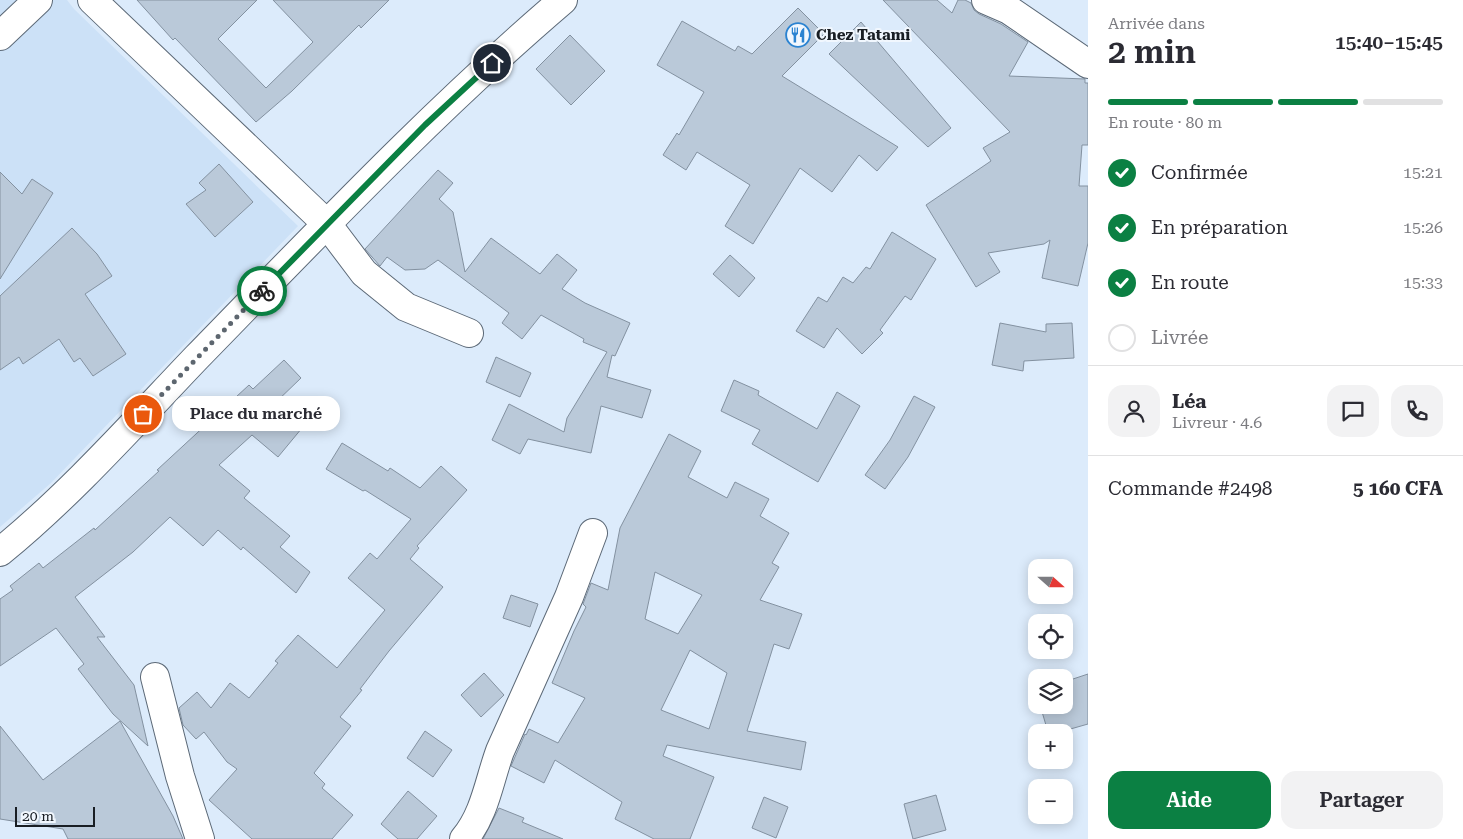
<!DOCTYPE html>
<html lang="fr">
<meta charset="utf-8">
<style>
:root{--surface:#fff;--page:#f2f2f3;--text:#2b2b33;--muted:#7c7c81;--line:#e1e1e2;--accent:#0b8043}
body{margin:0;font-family:"Roboto Serif",serif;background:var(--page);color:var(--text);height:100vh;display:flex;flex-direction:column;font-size:19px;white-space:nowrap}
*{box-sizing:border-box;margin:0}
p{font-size:16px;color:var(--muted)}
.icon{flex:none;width:28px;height:28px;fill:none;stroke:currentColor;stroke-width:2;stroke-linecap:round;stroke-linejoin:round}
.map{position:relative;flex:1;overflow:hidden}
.sheet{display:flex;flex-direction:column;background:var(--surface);width:375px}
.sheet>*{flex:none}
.needle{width:32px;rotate:111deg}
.tools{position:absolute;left:1028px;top:559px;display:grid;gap:10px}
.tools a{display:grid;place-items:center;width:45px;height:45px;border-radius:10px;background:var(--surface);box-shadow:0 2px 12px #0003;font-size:25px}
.scale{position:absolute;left:15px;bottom:12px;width:80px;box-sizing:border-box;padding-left:5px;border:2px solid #191e24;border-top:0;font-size:14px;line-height:18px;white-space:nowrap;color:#191e24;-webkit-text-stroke:4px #f1f7fe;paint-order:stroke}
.pin{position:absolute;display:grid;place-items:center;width:42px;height:42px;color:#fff;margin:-21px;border:2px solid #fff;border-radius:50%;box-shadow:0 1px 5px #0007}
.courier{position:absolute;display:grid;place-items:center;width:50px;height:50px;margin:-25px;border:4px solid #0b8043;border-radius:50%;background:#fff;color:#222;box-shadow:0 1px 6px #0007}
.bubble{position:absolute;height:35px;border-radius:15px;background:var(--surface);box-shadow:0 2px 12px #0003;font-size:16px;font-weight:600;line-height:35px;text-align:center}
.headline em{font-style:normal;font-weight:600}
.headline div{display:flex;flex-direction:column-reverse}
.headline{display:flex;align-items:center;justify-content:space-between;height:85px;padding:0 20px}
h1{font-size:32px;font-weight:600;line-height:38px}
.bar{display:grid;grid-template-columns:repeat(4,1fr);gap:8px 5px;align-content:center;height:60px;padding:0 20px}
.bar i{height:6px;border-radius:4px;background:var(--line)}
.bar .on{background:var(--accent)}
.bar p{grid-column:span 4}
.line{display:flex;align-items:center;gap:12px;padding:0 20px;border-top:1px solid var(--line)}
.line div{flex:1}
.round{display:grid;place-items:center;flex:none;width:52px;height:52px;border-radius:15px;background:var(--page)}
ol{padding:0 20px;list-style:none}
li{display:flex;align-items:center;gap:15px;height:55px}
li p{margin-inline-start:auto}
li .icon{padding:5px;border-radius:50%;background:var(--accent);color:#fff;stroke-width:4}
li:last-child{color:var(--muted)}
li i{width:28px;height:28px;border:2px solid var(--line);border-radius:50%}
.primary-button{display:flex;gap:10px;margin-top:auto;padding:10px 20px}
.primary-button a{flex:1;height:58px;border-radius:15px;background:var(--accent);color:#fff;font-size:20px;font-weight:600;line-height:58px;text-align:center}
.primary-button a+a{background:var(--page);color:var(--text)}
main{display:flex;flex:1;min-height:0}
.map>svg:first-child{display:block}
.built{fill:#cce1f7}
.building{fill:#bac9d9;stroke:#8391a0;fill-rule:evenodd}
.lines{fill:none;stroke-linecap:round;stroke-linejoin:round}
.minor-casing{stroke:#5c6977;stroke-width:30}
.major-casing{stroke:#5c6977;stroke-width:30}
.minor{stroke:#fff;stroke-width:28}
.major{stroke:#fff;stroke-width:28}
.done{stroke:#5d666f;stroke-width:5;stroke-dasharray:0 9}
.route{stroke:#0b8043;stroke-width:6}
.labels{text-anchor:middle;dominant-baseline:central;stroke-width:4;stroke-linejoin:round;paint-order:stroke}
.poi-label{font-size:15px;font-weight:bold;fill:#191e24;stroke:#f1f7fe;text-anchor:start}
</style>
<main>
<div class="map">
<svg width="1088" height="839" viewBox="0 0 1088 839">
<rect width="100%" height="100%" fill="#dcebfb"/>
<path class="built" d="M0 0H67L74 9 298 226 51 483 0 527Z"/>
<path class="building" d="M137 0H257L218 39 266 88 313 42 273 0H389L361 28 359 25 292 91 256 122 175 38 173 40Z
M883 0H937L952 13 958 0H965L971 3 974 10 979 14 1001 24 1028 42 1009 76 1085 79V83H1088V145H1082L1079 186H1088V243L1078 286 1042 278 1050 240 1044 244 988 253 1000 272 976 287 926 205 991 161 983 148 1010 132Z
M798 8 824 34 782 76 898 147 877 171 859 155 832 192 800 168 753 244 725 226 750 185 697 152 686 170 663 155 677 133 679 135 704 92 657 65 682 21 735 51 738 46 752 54Z
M861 22 951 128 928 147 829 54Z
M570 35 605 71 571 105 536 69Z
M219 164 253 202 215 237 186 204 206 190 199 183Z
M438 170 453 183 439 199 453 212 465 272 491 238 540 274 557 254 577 270 562 289 585 303 630 323 615 356 612 355 607 377 651 390 642 418 601 406 591 453 528 439 520 454 492 440 509 404 564 432 567 418 607 352 583 342 584 339 541 315 522 339 502 323 509 313 438 260 425 269 405 270 387 257 380 266 365 249Z
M0 172 22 194 32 179 53 193 0 279Z
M72 228 97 254 112 276 85 294 126 354 93 376 80 358 74 362 59 339 23 364 19 357 0 370V296Z
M892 232 936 259 911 300 905 296 880 330 883 333 862 354 837 328 824 348 796 331 818 297 827 302 843 277 853 283 866 267 870 269Z
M730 255 755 278 739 297 713 274Z
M1000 323 1046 332V324L1072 323 1074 358 1024 361 1023 371 992 365Z
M496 357 531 373 520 397 486 382Z
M284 360 301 378 274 404 302 428 278 457 252 435 219 465 250 491 244 498 290 536 280 547 310 572 296 593 243 547 241 550 218 530 203 546 170 517 133 552 75 597 105 637H97L134 685 148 746 113 714 78 669 84 664 56 628 0 666V599L13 590 10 586 39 563 43 568 94 528 95 530 159 471 157 470 249 385 253 389Z
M734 380 759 391 758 395 817 429 837 392 860 406 818 482 752 444 760 430 721 411Z
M914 396 935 407 908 457 885 489 865 475 890 440Z
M669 434 701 451 688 477 727 498 735 482 769 499 760 516 789 533 772 563 779 567 760 600 802 614 789 649 774 644 747 731 806 742 801 770 667 745 663 756 714 777 690 839H654L615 819 622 802 555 760 544 783 511 766 525 734 526 735 529 729 558 743 585 698 552 683 574 631 586 607 583 604 591 583 608 590 620 528ZM655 572 702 595 678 634 645 619ZM690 650 727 673 709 729 661 710Z
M342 443 388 471 390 468 420 488 441 466 467 490 417 546 419 548 410 559 443 587 389 651 360 689 362 690 340 717 351 726 314 773 325 784 322 788 353 815 332 839H252L209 800 237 769 227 762 204 732 196 739 183 725 179 708 197 692 211 708 230 683 249 698 278 663 275 661 298 635 337 668 385 610 348 578 370 553 377 559 411 519 365 490 363 491 326 469Z
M511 595 538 604 530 627 503 618Z
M484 673 504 695 481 717 461 695Z
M1088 674V724L1060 732H1048L1040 705H1064V682Z
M120 721 173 816 183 839H68L63 829 0 819V726L43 780Z
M425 731 452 750 433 777 407 758Z
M408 791 437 816 417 839H398L381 824Z
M936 795 946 830 913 839 904 804Z
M764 797 788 807 776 838 752 828Z
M499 808 524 818 522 822 563 839H483Z"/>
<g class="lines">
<g class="minor-casing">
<path id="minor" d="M986 0 1009 10 1088 64
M0 36 38 0
M327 224 364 273 406 307 469 333
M155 677 180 776 200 839
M464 839C485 814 489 781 500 751L569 597 593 533"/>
</g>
<g class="major-casing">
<path id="major" d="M92 0 327 224
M0 552C71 494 133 424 197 357 316 235 433 111 563 0"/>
</g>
<use href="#minor" class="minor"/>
<use href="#major" class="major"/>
</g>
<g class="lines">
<path class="done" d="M143 414 262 291"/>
<path class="route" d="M262 291 425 125 492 63"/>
</g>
<defs>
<g id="restaurant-ring" transform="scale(1.25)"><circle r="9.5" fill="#f1f7fe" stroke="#2b83d1" stroke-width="1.5"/><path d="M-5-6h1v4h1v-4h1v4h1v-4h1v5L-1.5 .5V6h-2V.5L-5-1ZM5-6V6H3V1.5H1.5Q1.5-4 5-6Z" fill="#2b83d1"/></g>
</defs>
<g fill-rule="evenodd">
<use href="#restaurant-ring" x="798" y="35"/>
</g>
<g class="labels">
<g class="poi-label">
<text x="816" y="35">Chez Tatami</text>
</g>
</g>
</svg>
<div class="tools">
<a><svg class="needle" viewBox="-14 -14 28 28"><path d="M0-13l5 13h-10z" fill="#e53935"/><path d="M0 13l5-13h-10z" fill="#7c7c81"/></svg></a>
<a><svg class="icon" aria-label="locate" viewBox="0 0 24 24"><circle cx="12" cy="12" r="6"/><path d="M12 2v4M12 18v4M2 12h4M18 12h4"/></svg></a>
<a><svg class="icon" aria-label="layers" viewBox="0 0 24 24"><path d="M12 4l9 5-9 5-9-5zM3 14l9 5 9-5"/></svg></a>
<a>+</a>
<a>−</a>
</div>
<div class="scale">20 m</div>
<div class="pin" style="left:143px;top:414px;background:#ea580c"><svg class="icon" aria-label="bag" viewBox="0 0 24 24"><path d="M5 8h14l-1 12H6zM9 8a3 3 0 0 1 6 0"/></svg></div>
<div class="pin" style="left:492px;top:63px;background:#1f2937"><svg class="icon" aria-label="home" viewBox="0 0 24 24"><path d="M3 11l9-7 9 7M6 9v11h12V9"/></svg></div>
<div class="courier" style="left:262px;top:291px"><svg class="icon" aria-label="bike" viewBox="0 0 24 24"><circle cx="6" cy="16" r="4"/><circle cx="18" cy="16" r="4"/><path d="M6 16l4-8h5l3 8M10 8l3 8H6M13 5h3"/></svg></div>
<div class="bubble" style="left:172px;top:396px;width:168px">Place du marché</div>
</div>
<section class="sheet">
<div class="headline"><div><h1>2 min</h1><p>Arrivée dans</p></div><em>15:40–15:45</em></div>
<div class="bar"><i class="on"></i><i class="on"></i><i class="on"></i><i></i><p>En route · 80 m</p></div>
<ol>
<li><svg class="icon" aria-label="check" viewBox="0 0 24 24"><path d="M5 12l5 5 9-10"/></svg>Confirmée<p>15:21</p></li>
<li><svg class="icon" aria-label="check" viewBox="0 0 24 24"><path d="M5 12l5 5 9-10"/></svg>En préparation<p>15:26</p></li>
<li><svg class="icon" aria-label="check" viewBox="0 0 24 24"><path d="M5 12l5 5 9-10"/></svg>En route<p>15:33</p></li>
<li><i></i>Livrée</li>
</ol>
<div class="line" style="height:90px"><a class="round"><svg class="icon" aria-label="person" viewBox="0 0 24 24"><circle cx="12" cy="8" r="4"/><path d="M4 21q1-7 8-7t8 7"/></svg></a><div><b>Léa</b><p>Livreur · 4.6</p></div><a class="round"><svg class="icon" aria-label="chat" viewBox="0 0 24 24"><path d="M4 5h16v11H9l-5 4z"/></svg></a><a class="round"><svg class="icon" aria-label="phone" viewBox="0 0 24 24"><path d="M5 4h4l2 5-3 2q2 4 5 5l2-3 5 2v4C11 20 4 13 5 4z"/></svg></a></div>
<div class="line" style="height:65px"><div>Commande #2498</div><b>5 160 CFA</b></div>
<div class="primary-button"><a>Aide</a><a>Partager</a></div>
</section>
</main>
